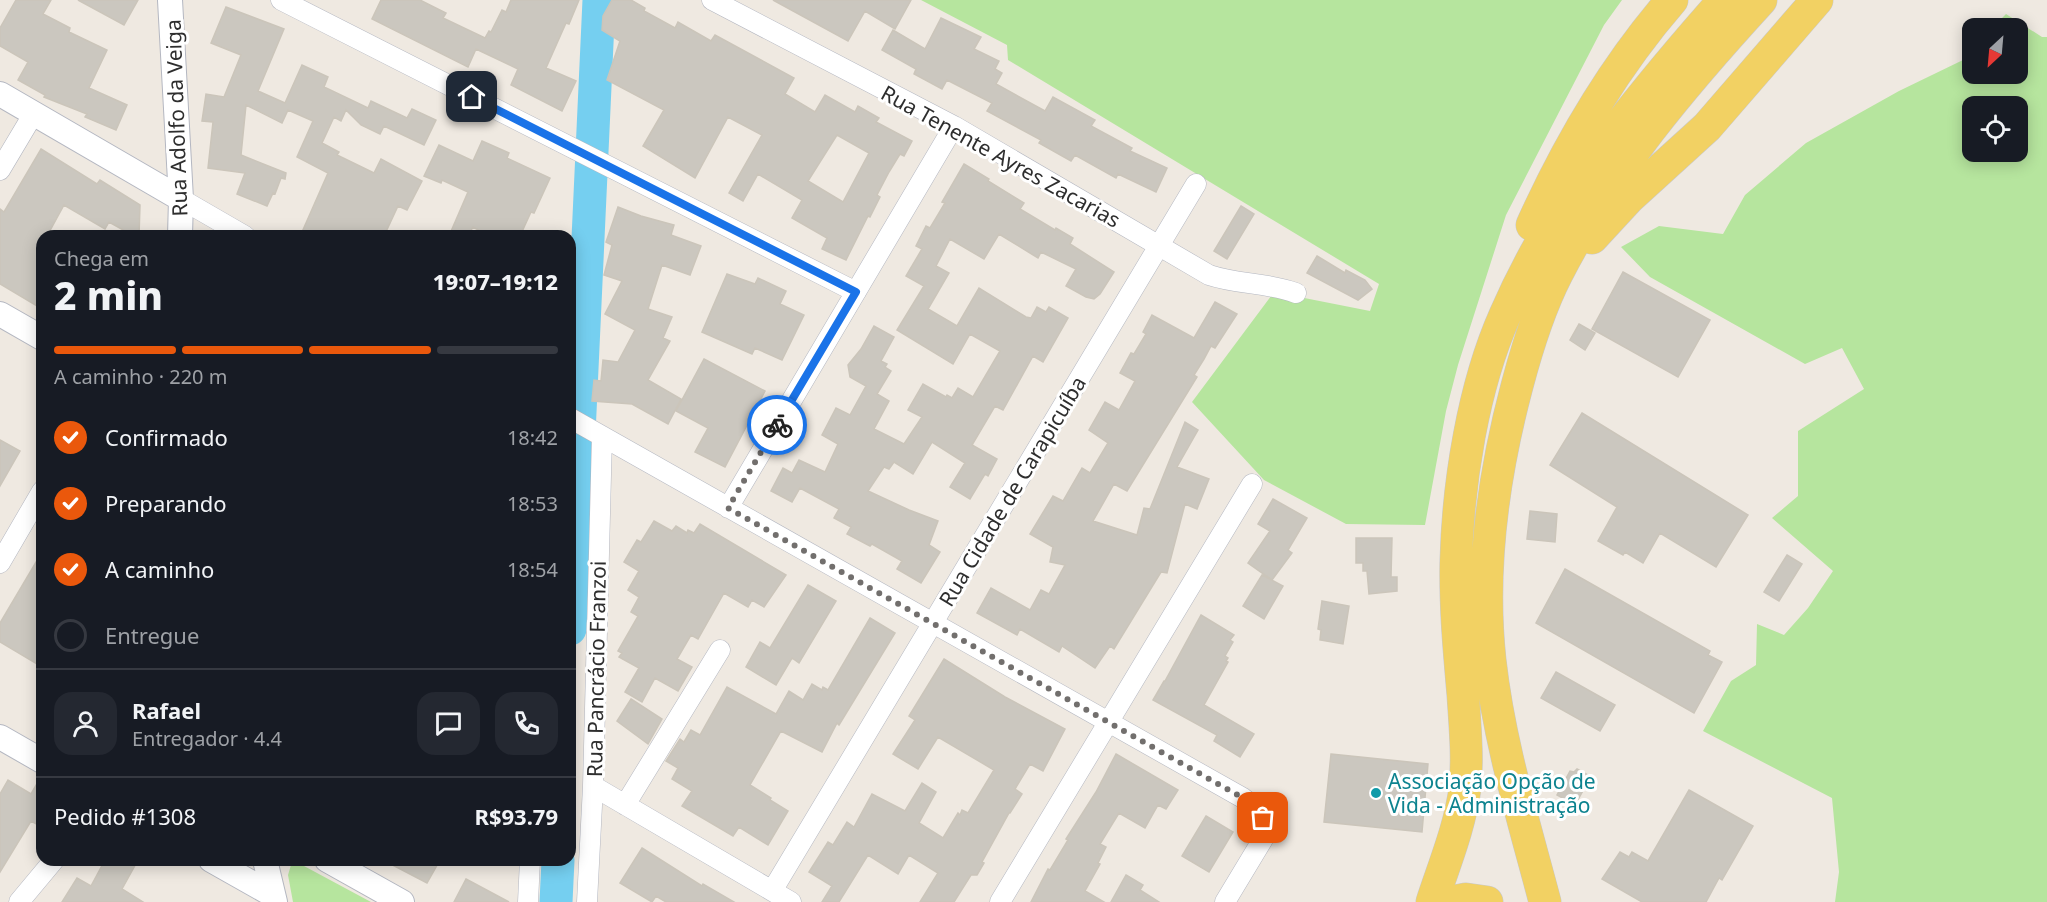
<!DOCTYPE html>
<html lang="pt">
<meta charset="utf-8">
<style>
:root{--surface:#171b24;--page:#242831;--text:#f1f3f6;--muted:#9ea1a6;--line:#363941;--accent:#ea580c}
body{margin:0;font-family:"Noto Sans",sans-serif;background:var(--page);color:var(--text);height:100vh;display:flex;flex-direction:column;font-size:22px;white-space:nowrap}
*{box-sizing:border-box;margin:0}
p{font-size:20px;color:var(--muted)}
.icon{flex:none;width:33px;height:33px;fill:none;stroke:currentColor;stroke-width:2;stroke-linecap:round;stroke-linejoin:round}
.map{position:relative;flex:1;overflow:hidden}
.sheet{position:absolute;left:36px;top:230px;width:540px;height:636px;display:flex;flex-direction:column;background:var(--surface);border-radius:18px;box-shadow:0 3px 15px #0003}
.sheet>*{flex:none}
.needle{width:39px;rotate:206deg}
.fabs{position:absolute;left:1962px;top:18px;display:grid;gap:12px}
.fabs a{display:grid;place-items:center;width:66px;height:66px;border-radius:12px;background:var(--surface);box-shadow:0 3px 15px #0003;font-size:30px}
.pin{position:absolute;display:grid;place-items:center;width:51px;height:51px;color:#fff;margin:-26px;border-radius:12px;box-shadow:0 3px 9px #0006}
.courier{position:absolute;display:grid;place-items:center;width:60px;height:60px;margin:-30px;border:4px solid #1a73e8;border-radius:50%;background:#fff;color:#222;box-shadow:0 2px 8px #0007}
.summary em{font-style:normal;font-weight:800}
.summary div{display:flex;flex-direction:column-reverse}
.summary{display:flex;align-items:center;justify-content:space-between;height:102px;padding:0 18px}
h1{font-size:39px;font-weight:800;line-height:45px}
.bar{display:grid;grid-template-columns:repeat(4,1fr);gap:9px 6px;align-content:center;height:72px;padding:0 18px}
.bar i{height:8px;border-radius:4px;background:var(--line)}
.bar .active{background:var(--accent)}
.bar p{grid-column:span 4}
.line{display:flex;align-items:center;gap:15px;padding:0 18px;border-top:2px solid var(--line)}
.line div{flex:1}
.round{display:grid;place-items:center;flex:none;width:63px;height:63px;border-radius:18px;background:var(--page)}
ol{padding:0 18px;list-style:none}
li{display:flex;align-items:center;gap:18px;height:66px}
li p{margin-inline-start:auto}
li .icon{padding:6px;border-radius:50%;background:var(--accent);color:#fff;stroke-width:4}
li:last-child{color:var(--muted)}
li i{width:33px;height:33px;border:3px solid var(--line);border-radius:50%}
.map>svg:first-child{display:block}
.green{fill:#b6e59e;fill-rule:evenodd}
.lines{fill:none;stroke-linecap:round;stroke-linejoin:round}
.river{stroke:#75cff0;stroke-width:33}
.building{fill:#cbc7bf;stroke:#cbc5ba;stroke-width:1.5;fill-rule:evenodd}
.minor-casing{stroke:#b4b7c1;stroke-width:21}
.tertiary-casing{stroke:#b4b7c1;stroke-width:26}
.primary-casing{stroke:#c9c9c9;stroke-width:33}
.minor{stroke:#fff;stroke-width:20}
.tertiary{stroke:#fff;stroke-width:24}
.primary{stroke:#f2d163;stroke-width:32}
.done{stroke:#726f6d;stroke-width:6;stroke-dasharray:0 10.8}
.route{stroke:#1a73e8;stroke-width:8}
.culture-dot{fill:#0f9aa8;stroke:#fff;stroke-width:2}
.labels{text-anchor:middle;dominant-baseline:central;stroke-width:6;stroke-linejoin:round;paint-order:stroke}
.street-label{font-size:21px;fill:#2e2e2e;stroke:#fff}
.culture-label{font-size:21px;fill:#0d838f;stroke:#fff;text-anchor:start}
</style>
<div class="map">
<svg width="2047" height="902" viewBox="0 0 2047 902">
<rect width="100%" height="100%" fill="#efe9e1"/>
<path class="green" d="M921 0H1622L1604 25 1506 215 1458 365 1446 411 1425 525 1346 524 1264 480 1192 402 1274 292 1370 311 1379 284 1008 60 1007 45Z
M2006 14 2042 37H2047V902H1835L1839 872 1832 798 1703 731 1731 681 1756 665 1757 624 1784 635 1808 608 1833 571 1772 518 1798 496V431L1864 389 1842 348 1805 364 1650 277 1621 247 1659 226 1723 234 1745 195 1806 143 1899 91 1963 60 1972 50V74H2018V28H1992ZM2018 106V152H1972V106Z
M298 864 304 866 371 902H293L288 875 291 865Z"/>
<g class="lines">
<path class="river" d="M570 629 599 0
M556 902 558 860"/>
</g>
<path class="building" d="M16 0H51L43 14 70 28 69 32 107 50 89 88 127 105 116 130 85 117 87 114 44 97 45 95 18 80 28 62 0 46V28Z
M78 0H138L124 25Z
M381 0H420L446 13 443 18 485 38 489 31 491 32 502 10 506 12 511 0H579L569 24 566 23 546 68 576 81 562 111 511 85 518 69 476 49 468 67 372 19Z
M612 0H631L645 8 644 11 675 28 678 22 711 41 715 35 737 47 794 78 785 94 815 112 825 95 855 112 858 106 879 118 876 122 912 141 904 156 900 154 889 172 877 195 880 197 870 217 868 216 846 260 822 249 827 238 792 218 802 200 758 174 743 201 729 193 762 135 728 117 695 178 643 146 664 110 607 80 620 41 602 30 603 16ZM837 135 869 153 843 202 808 181Z
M773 0H911L895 29 865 11 848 41Z
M226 7 284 29 258 91 285 103 302 65 328 77 324 87 368 108 371 101 407 118 412 109 436 120 424 145 384 126 380 134 361 125 346 110 341 121 334 117 322 143 339 152 337 155 374 173 381 159 422 181 407 210 398 206 384 236H311L302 232 328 173 297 157 313 121 288 110 282 123 246 105 241 155 286 173 285 179 281 178 275 194 273 193 267 206 237 194 245 173 208 168 213 122 202 121 206 94 224 97 241 55 211 43Z
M941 18 981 37 974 49 999 61 995 69 1002 73 996 84 1045 111 1053 97 1095 120 1091 126 1132 148 1130 151 1167 168 1156 192 1118 174 1116 178 1075 155 1071 161 1039 143 1041 140 987 111 992 103 947 80 942 89 914 74 916 69 882 50 893 30 925 49Z
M482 141 509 153 507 158 550 178 534 213 531 212 520 236H489L473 227 468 236H449L468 192 442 180 441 183 424 176 439 145 473 161Z
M41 149 97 184 100 180 140 205 139 236H134L109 222 105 229 64 205 47 236H42V309L0 284V209L4 212Z
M964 164 989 179 988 181 1024 203 1020 209 1055 230 1056 228 1073 238 1070 244 1114 272 1100 294 1094 299 1086 297 1066 286 1076 269 1041 252 1038 258 999 234 984 259 950 239 936 266 949 273 928 309 957 326 979 288 1026 317 1031 318 1037 307 1046 312 1049 307 1068 318 1043 362 1033 356 1003 410 995 406 972 445 997 459 988 476 985 474 970 499 950 487 965 463 932 442 913 474 894 462 889 469 884 467 868 491 909 510 938 521 929 545 940 552 921 583 897 569 902 561 872 544 870 546 847 534 851 527 834 518 839 509 800 488 792 502 771 491 783 468 792 473 799 460 825 472 838 444 822 435 836 408 850 415 866 386 850 377 848 365 861 349 874 326 894 337 881 361 887 364 885 367 891 371 877 394 889 401 874 429 904 444 922 417 908 410 923 384 946 397 947 395 952 398 958 388 973 397 1000 351 970 334 953 364 897 330 924 286 906 276 922 249 916 246 926 226 930 228 945 203 942 202Z
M1241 206 1254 214 1227 259 1214 251Z
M618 207 641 216 674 225 671 235 701 246 690 275 662 265 648 309 672 317 663 338 670 341 648 380 681 399 668 424 632 404 592 401 594 380 601 381 603 360 618 362 635 330 605 314 622 281 604 275 612 245 606 242Z
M1317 256 1345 273 1346 270 1365 280 1372 289 1358 300 1307 273Z
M1623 272 1710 320 1678 377 1592 329Z
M727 274 755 284 758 278 786 291 780 304 804 315 782 360 755 348 752 354 702 332Z
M1215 302 1237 314 1215 348 1211 346 1204 359 1194 375 1197 377 1127 491 1114 484 1093 521 1137 535 1144 508 1150 509 1185 422 1198 430 1177 467 1209 479 1197 509 1185 504 1167 573 1161 572 1114 649 1110 646 1095 668 1062 646 1059 652 1020 629 1017 635 977 613 991 588 1030 610 1041 590 1049 594 1065 565 1050 562 1053 547 1030 534 1053 496 1063 501 1082 468 1090 473 1108 443 1089 430 1105 402 1119 410 1135 381 1120 373 1131 353 1134 354 1146 334 1143 332 1152 315 1194 338Z
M1579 324 1595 333 1585 350 1570 340Z
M704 359 765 391 725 467 695 452 708 428 676 411Z
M1582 413 1748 515 1716 567 1660 533 1643 563 1625 552 1623 555 1598 541 1617 507 1550 465Z
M0 440 20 451 0 486Z
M1273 499 1307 518 1288 550 1292 553 1272 580 1248 563 1270 531 1258 524Z
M1530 511 1557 514 1555 542 1527 539Z
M654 521 672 531 676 526 687 533 688 530 694 533 700 524 786 575 764 607 752 600 748 607 724 593 698 639 691 635 677 659 692 667 678 691 655 678 642 702 625 692 639 668 619 657 622 653 618 651 638 616 631 612 639 597 628 590 639 571 624 562 637 540 641 542Z
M1356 538H1392L1391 577H1397V591L1369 594 1367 571H1363V563H1356Z
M42 552V667L0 642V623Z
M1787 555 1802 564 1779 601 1764 592Z
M1565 569 1710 651 1708 655 1722 662 1694 713 1536 623Z
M1262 575 1283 586 1264 619 1243 606Z
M808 585 836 601 799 663 792 658 776 685 746 667 760 642 770 648Z
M1322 601 1349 606 1343 644 1320 640 1321 630 1318 629Z
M1201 615 1234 635 1230 640 1233 642 1225 656 1228 658 1226 661 1228 662 1204 705 1254 734 1240 757 1214 741 1217 735 1153 700 1164 681H1165Z
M870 618 895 633 839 725 837 723 822 752 781 731 750 785 771 798 770 800 788 811 768 845 739 827 733 836 682 806 692 791 672 779 678 768 666 761 680 739 684 742 691 730 700 735 727 687 776 714 789 691 803 700 812 684 822 690 823 687 828 690Z
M944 659 1005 697 1065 729 1043 771 1030 764 1015 789 1022 794 1010 813H1009L982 862 984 863 977 875H971L954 902H920L938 873 909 855 898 874 868 855 839 902H822L832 886 809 872 828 842 833 845 847 822 854 827 872 794 905 811 922 783 936 792 919 823 943 838 958 813 960 815 962 810 968 813 994 770 938 737 918 769 893 754 915 720 909 716Z
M1556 672 1615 705 1600 731 1541 698Z
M631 699 662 719 648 744 617 721Z
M1116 754 1178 790 1166 809 1158 805 1145 828 1119 813 1100 844 1106 847 1098 863 1100 864 1085 891 1104 902H1031L1048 869 1050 870 1068 840 1066 839 1096 792Z
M1331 754 1428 764 1422 832 1324 822Z
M1577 769 1588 775 1586 779 1589 780 1575 805 1557 795 1570 771 1574 772Z
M42 775V827L31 821 0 872V794L8 780 31 794Z
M1689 790 1753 826 1722 880 1719 878 1706 902H1642L1602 879 1620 852 1629 857 1632 852 1648 861Z
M1206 816 1233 832 1209 872 1182 856Z
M642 848 702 886 703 884 734 902H666L656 896 652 902 620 883Z
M105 860H138L122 889 143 902H62L77 878 91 886Z
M383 860H440L427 883Z
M1126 875 1143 885 1140 890 1159 902H1111Z
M466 879 509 902H454Z"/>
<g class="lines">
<g class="minor-casing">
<path id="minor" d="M281 0 856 292
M712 0 954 126 1209 275C1239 285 1266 282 1296 293
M0 170 34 113
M181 199 245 236
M570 418 1243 798C1258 809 1267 818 1263 839L1225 902
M728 508 954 126
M0 563 42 491
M593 786 791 902
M625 805 720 650
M772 891 1196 184
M19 902 54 860
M528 902 530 860
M587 902 593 786 602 436
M1000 902 1252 484"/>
</g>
<g class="tertiary-casing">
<path id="tertiary" d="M170 0 181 199 180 236
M0 94 181 199
M0 314 42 338
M0 737 42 761
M211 860 273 895
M265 860 275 902
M327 860 402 902"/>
</g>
<g class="primary-casing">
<path id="primary" d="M1532 225C1569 143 1613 68 1672 0
M1592 238 1629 198 1707 127 1817 0
M1432 902C1444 865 1460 827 1465 788 1468 757 1465 726 1463 695 1459 650 1455 606 1456 561 1458 483 1473 387 1505 315 1556 197 1639 96 1724 0
M1451 902 1466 899 1487 902
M1545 902C1524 822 1499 742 1490 660 1480 567 1493 476 1517 386 1527 348 1539 309 1557 274 1609 172 1684 84 1761 0"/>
</g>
<use href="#minor" class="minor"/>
<use href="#tertiary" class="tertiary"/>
<use href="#primary" class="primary"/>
</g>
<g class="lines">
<path class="done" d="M777 425 728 508 1243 798 1256 807 1263 818"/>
<path class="route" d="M472 97 856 292 777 425"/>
</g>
<circle class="culture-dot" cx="1376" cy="793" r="6"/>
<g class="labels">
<g class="street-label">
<text transform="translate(176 118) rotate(-92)">Rua Adolfo da Veiga</text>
<text transform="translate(1001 156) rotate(29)">Rua Tenente Ayres Zacarias</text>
<text transform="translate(1012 491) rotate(-59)">Rua Cidade de Carapicuíba</text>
<text transform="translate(596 669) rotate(-89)">Rua Pancrácio Franzoi</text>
</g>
<g class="culture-label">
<text x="1388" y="781">Associação Opção de<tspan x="1388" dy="24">Vida - Administração</tspan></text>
</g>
</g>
</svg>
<div class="fabs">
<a><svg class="needle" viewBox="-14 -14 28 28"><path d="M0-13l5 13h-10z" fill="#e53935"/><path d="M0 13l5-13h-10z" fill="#9ea1a6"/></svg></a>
<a><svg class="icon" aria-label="locate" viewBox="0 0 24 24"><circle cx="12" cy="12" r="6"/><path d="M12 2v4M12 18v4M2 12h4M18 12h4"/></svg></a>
</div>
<div class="pin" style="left:1263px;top:818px;background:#ea580c"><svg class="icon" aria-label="bag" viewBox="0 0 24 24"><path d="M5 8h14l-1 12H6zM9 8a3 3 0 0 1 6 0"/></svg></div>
<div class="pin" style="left:472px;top:97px;background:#1f2937"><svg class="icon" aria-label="home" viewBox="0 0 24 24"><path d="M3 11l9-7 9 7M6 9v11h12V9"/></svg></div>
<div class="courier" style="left:777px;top:425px"><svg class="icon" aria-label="bike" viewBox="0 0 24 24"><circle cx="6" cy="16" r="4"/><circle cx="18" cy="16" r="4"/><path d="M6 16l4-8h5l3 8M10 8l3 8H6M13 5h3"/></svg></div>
<section class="sheet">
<div class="summary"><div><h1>2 min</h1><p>Chega em</p></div><em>19:07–19:12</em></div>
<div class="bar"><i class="active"></i><i class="active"></i><i class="active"></i><i></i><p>A caminho · 220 m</p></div>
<ol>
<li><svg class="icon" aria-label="check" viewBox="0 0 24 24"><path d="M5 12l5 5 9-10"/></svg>Confirmado<p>18:42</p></li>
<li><svg class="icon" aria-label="check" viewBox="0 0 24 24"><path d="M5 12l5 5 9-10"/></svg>Preparando<p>18:53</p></li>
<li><svg class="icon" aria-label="check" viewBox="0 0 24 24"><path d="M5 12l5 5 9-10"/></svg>A caminho<p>18:54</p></li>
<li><i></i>Entregue</li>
</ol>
<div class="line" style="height:108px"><a class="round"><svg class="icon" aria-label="person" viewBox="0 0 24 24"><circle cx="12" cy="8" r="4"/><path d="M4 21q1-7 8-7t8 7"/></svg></a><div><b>Rafael</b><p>Entregador · 4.4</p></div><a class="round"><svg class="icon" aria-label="chat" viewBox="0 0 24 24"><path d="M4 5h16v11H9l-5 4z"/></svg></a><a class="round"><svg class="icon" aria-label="phone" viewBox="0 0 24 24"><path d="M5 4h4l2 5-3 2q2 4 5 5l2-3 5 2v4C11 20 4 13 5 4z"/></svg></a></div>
<div class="line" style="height:78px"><div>Pedido #1308</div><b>R$93.79</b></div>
</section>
</div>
